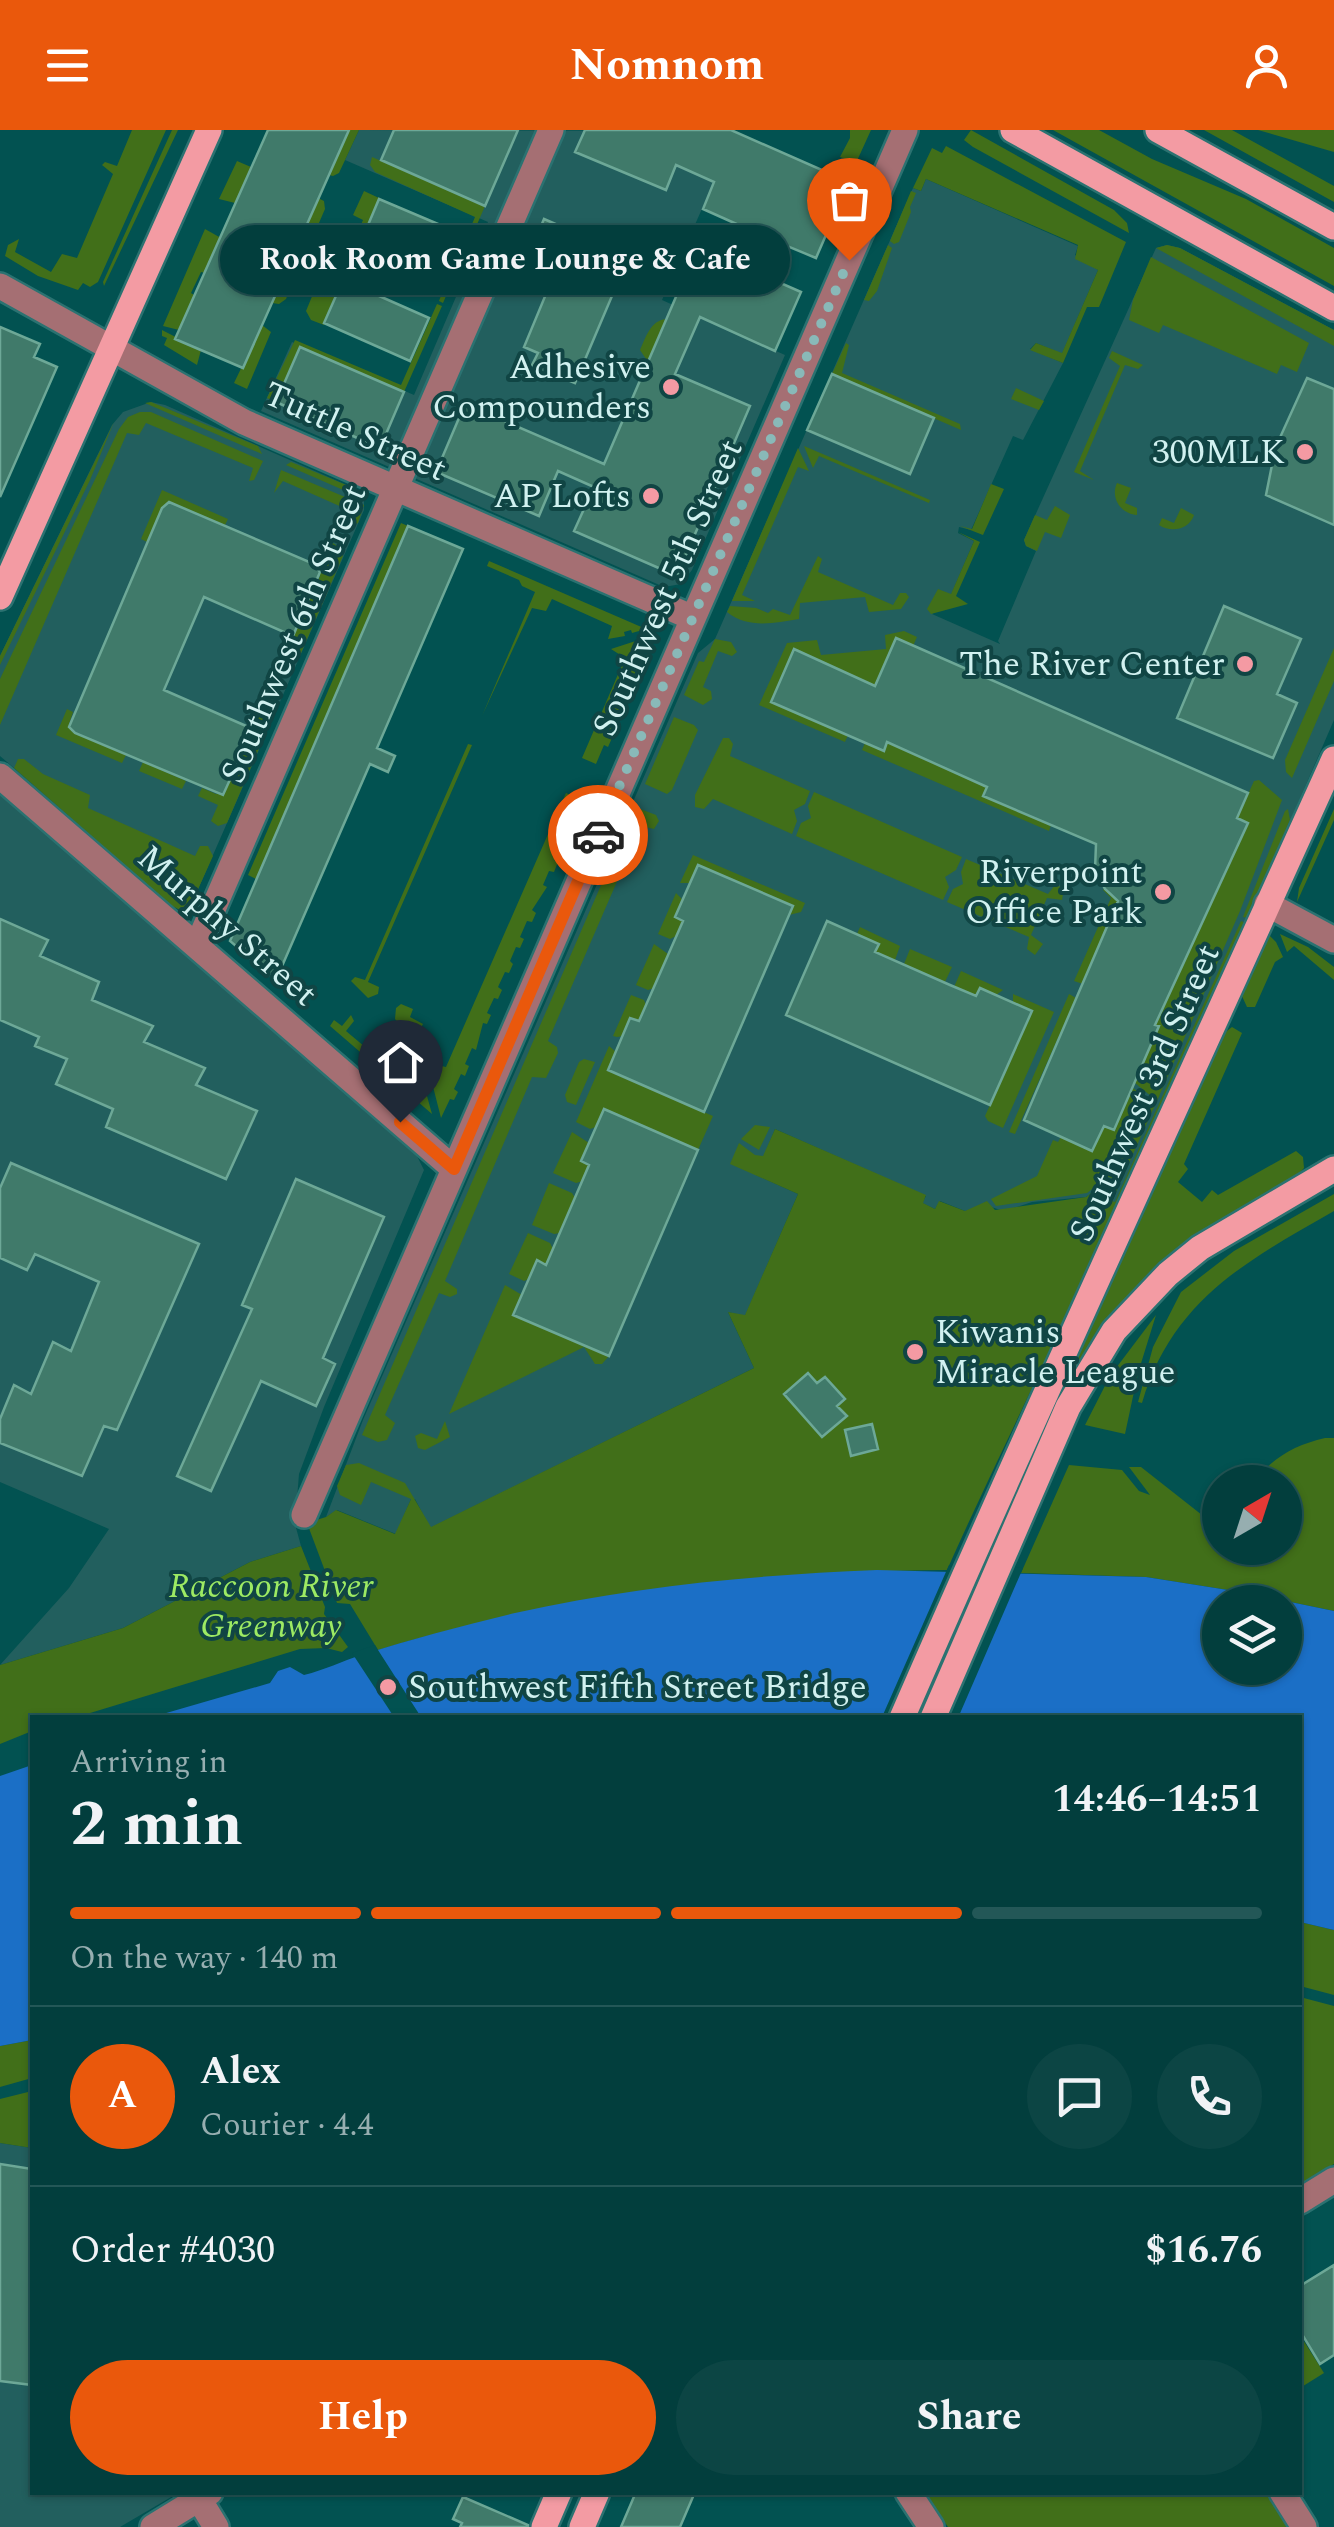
<!DOCTYPE html>
<meta charset="utf-8">
<style>
:root{--surface:#023e3d;--page:#0c4544;--text:#f1f3f6;--muted:#96aeb0;--line:#235757;--accent:#ea580c}
body{margin:0;font-family:Spectral,serif;background:var(--page);color:var(--text);height:100vh;display:flex;flex-direction:column;font-size:38px;white-space:nowrap}
*{box-sizing:border-box;margin:0}
p{font-size:32px;color:var(--muted)}
.icon{flex:none;width:55px;height:55px;fill:none;stroke:currentColor;stroke-width:2;stroke-linecap:round;stroke-linejoin:round}
.map{position:relative;flex:1;overflow:hidden}
.side{position:absolute;left:30px;top:1585px;width:1272px;height:780px;display:flex;flex-direction:column;background:var(--surface);border-radius:0px;box-shadow:0 2px 8px #0004,0 0 0 2px var(--line)}
.side>*{flex:none}
.needle{width:65px;rotate:39deg}
.buttons{position:absolute;left:1202px;top:1335px;display:grid;gap:20px}
.buttons a{display:grid;place-items:center;width:100px;height:100px;border-radius:50%;background:var(--surface);box-shadow:0 2px 8px #0004,0 0 0 2px var(--line);font-size:50px}
.pin{position:absolute;display:grid;place-items:center;width:85px;height:85px;color:#fff;margin:-102px -42px;border-radius:50% 50% 50% 0;rotate:-45deg;box-shadow:0 0 10px #0007}
.pin .icon{rotate:45deg}
.courier{position:absolute;display:grid;place-items:center;width:100px;height:100px;margin:-50px;border:8px solid #ea580c;border-radius:50%;background:#fff;color:#222;box-shadow:0 2px 12px #0007}
.bubble{position:absolute;height:70px;border-radius:35px;background:var(--surface);box-shadow:0 2px 8px #0004,0 0 0 2px var(--line);font-size:32px;font-weight:700;line-height:70px;text-align:center}
.head em{font-style:normal;font-weight:700}
.head div{display:flex;flex-direction:column-reverse}
.head{display:flex;align-items:center;justify-content:space-between;height:170px;padding:0 40px}
h1{font-size:65px;font-weight:700;line-height:75px}
.bar{display:grid;grid-template-columns:repeat(4,1fr);gap:15px 10px;align-content:center;height:120px;padding:0 40px}
.bar i{height:12px;border-radius:8px;background:var(--line)}
.bar .on{background:var(--accent)}
.bar p{grid-column:span 4}
.line{display:flex;align-items:center;gap:25px;padding:0 40px;border-top:2px solid var(--line)}
.line div{flex:1}
.round{display:grid;place-items:center;flex:none;width:105px;height:105px;border-radius:52px;background:var(--page)}
.primary-button{display:flex;gap:20px;margin-top:auto;padding:20px 40px}
.primary-button a{flex:1;height:115px;border-radius:60px;background:var(--accent);color:#fff;font-size:40px;font-weight:700;line-height:115px;text-align:center}
.primary-button a+a{background:var(--page);color:var(--text)}
header{display:flex;justify-content:space-between;align-items:center;height:130px;padding:0 40px;background:var(--accent);color:#fff;font-size:45px;font-weight:700}
.map>svg:first-child{display:block}
.built{fill:#225f5e}
.green{fill:#416f19}
.water{fill:#1b6fc6;fill-rule:evenodd}
.pier{fill:#025251}
.building{fill:#407a6a;stroke:#6da897;stroke-width:2.5}
.lines{fill:none;stroke-linecap:round;stroke-linejoin:round}
.minor-casing{stroke:#2b7271;stroke-width:30}
.major-casing{stroke:#2b7271;stroke-width:30}
.minor{stroke:#a56f73;stroke-width:25}
.major{stroke:#f39ba3;stroke-width:25}
.done{stroke:#89b9b8;stroke-width:10;stroke-dasharray:0 18}
.route{stroke:#ea580c;stroke-width:12}
.poi-dot{fill:#f49aa3;stroke:#104544;stroke-width:4}
.labels{text-anchor:middle;dominant-baseline:central;stroke-width:8;stroke-linejoin:round;paint-order:stroke}
.poi-label{font-size:35px;fill:#d1f1f0;stroke:#104544;text-anchor:end}
.street-label{font-size:35px;fill:#d1f1f0;stroke:#104544}
.park-label{font-size:35px;font-style:italic;fill:#9dea63;stroke:#104544}
</style>
<header><svg class="icon" aria-label="menu" viewBox="0 0 24 24"><path d="M4 6h16M4 12h16M4 18h16"/></svg>Nomnom<svg class="icon" aria-label="person" viewBox="0 0 24 24"><circle cx="12" cy="8" r="4"/><path d="M4 21q1-7 8-7t8 7"/></svg></header>
<div class="map">
<svg width="1334" height="2397" viewBox="0 0 1334 2397">
<rect width="100%" height="100%" fill="#025251"/>
<path class="built" d="M359 0 736 1 662 170 785 225 692 440 681 454 664 457 261 281 292 212 414 265 488 92 345 30Z
M926 49 1078 116 1075 125 1098 140 1062 224 1036 213 1030 219 1063 233 1023 310 1013 306 971 400 959 397 958 403 974 411 951 465 932 484 1000 514 998 511 1036 421 1026 416 1024 410 1156 118 1167 115 1180 118 1334 200V590L1248 788 1127 1057 1115 1073 1112 1072 1119 1055 1107 1051 1086 1067 1032 1072 1004 1081 991 1077 965 1081 940 1071 935 1079 922 1073 926 1066 775 999 756 1045 798 1064 745 1186 728 1182 754 1238 430 1398 415 1369H411L396 1404 337 1380 326 1387 363 1290 698 523 715 509 913 58 921 61Z
M151 272 165 275 351 357 364 371V380L192 773 186 780H180L0 626V526L112 295 123 282Z
M0 663 417 1026 424 1040 324 1277 299 1344 295 1394 301 1416 250 1432 123 1498 0 1535 69 1458 109 1399 0 1352Z
M0 2013 32 2018V2362L178 2363 120 2397H0Z"/>
<path class="green" d="M132 0H166L98 152 90 157 83 153 78 160 38 146 5 126 8 115 19 109 15 122 51 142 62 124 77 128 113 44 102 35 105 32 117 36Z
M172 0H178L104 156 103 152Z
M343 0H359L339 43 333 46 329 45 348 3Z
M850 0H871L856 33 840 27 850 8Z
M971 0 1114 80 1127 93 1129 103 973 17 964 10Z
M1053 0H1099L1152 29 1246 69 1334 118V156Z
M1204 0H1232L1334 56V72Z
M1258 0H1334V22Z
M946 16 1126 112 1099 177H1087L1063 233 1030 220 1036 213 1062 223 1098 140 1075 129 1078 115 926 49 921 61 913 58 932 18 942 23Z
M372 27 485 76 443 173 439 171 464 105 467 106 475 87 375 42 370 35Z
M237 31 251 37 235 73 219 69Z
M364 61 379 68 353 133 346 130 363 90 353 85Z
M911 61 916 63 910 77 911 82 899 112 894 114 890 111Z
M318 68 324 71 325 79 306 123 295 118Z
M205 99 221 108 205 143 201 142 191 163 194 165 179 200 163 196Z
M888 115 892 118 877 161 869 171 864 170Z
M1167 115 1180 118 1334 200V216L1156 118Z
M284 117 304 126 286 169 279 174 272 173 291 131Z
M1151 127 1309 213 1297 242 1281 235 1277 244 1163 195 1159 203 1129 190 1133 170Z
M344 134 361 140 355 152 343 151 324 195 311 190 306 181 320 147 337 151Z
M437 174 442 176 404 262 300 217 276 272 267 268 295 210 401 255Z
M666 189 648 232 640 220C646 207 650 191 666 189Z
M262 195 271 202 247 259 234 253Z
M162 200 201 220 197 235 164 215 167 208 162 206Z
M846 213 849 215 842 243 960 294 961 300 832 244Z
M1112 221 1143 235 1138 239 1125 235 1080 341 1094 350 1074 342 1120 236 1109 228Z
M1016 258 1044 271 1039 280 1011 269Z
M151 272 258 316 262 324 145 273Z
M140 282H151L263 331 254 350 249 351 253 338 146 293 139 305 127 303 0 595V549L119 299 128 287Z
M114 292 90 350 0 535V526Z
M804 316 930 370 929 373 819 326 813 338Z
M798 318 809 341 798 337 742 465 755 471H732Z
M291 332 351 357 358 362 357 366 286 335Z
M281 340 364 375 358 393 352 396 341 392 344 378 283 351 274 363Z
M1117 353 1131 358 1125 373 1137 378V385C1121 384 1110 368 1117 353Z
M991 354 1004 359 983 405 960 396 972 399Z
M162 360 228 389 225 395 170 372 162 378 147 412 141 409Z
M1055 376 1070 385 1061 408 1045 402 1037 421 1026 416 1024 410 1035 385 1047 390Z
M1181 378 1194 385C1189 400 1171 403 1159 395L1162 388 1174 393Z
M401 393 408 396 256 749 248 745Z
M958 402 980 412 956 466 968 474 931 484 927 479 938 459 951 464 974 411Z
M333 413 342 419 343 426 298 530 278 541 320 446 319 438 329 415Z
M818 426 822 429 818 442 893 475 900 463H906L909 467 901 479 869 482 865 467 800 473 799 489C774 493 748 499 727 482L730 476 756 478 768 483 773 479 790 485Z
M489 431 646 499 632 503 631 500 624 502 625 506 608 509 612 496 552 469 546 481 532 478 482 586 535 462 522 456 519 450 487 436Z
M904 501 917 507 913 516 895 509 875 556 793 519 771 572 848 605 845 612 759 575 787 513 817 510 821 525 886 519 885 505Z
M651 506 641 529 645 531 641 540 637 539 630 555 634 557 620 580 623 583 619 591 615 590 609 605 612 608 608 617 604 615 596 634 582 628 625 528 611 519Z
M715 509 731 512 737 522 732 526 718 521 703 557 711 561 712 569 703 575 684 565 699 531 704 532Z
M1334 518V551L1292 648 1286 642 1285 630Z
M267 565 273 573V586L227 693 218 696 211 691 218 675 198 666 202 658 216 664 225 662Z
M67 579 73 582 69 594 75 603 126 625 122 633 56 605Z
M674 587 694 595 698 600 672 660 667 664 645 654Z
M723 608H729L733 614 730 626 810 661 805 674 794 680 797 691 792 704 713 669 704 679 695 677V665Z
M887 612 987 657 983 666 1051 695 1049 701 862 620 865 613 883 621Z
M468 614 472 615 368 852 379 857 378 864 368 868 351 851 355 847 365 850Z
M18 629H24L43 644 90 665 88 678 195 726 200 716H208L213 726 190 777 180 780 170 775 14 638Z
M143 632 186 651 182 659 139 641Z
M1259 650 1282 670 1240 781 1157 971 1135 953 1159 897 1155 895 1247 694 1237 688 1254 651Z
M814 662 962 727 956 740 945 747 949 757 943 770 796 706 801 693 811 688 808 676Z
M566 663 580 669 576 679 580 681 566 704 570 706 565 717 561 715 554 730 558 732 554 742 549 741 543 755 547 757 532 780 536 783 532 792 527 791 520 807 524 809 520 818 516 817 510 831 513 834 509 843 505 842 498 857 502 860 498 869 494 868 487 883 491 885 487 894 483 893 476 920 472 918 465 934 469 936 465 946 461 944 454 959 458 962 454 970 450 969 441 988 427 933 446 937Z
M635 677 656 685 659 691 654 699 641 696 548 911 557 917 558 923 546 948 532 947 445 1151 457 1159V1164L450 1167 439 1163 385 1285 395 1293 387 1310 378 1312 362 1305Z
M1288 679 1290 690 1248 788 1243 787 1285 681Z
M1334 679V690L1297 772 1299 758Z
M693 725 805 773 801 782 789 785 792 776 698 735 690 753H680Z
M966 729 1048 764 1055 755 1064 758 1062 770 1047 768 1031 805 1043 814 1035 825 1027 819 1029 807 947 772 953 759 963 754 961 742Z
M1105 758 1119 769 1083 854 1074 851 1111 768 1103 760Z
M676 763 683 770 675 787 683 791 676 806 670 809 658 804Z
M1241 791 1246 793C1185 927 1125 1060 1063 1193 1024 1276 984 1357 947 1440 745 1441 572 1463 378 1520L350 1474 337 1473 307 1393 326 1387 336 1380 395 1404 411 1369 371 1352 361 1375 340 1365 337 1356 346 1335 359 1333 405 1353 431 1397 754 1238 728 1182 745 1185 798 1064 730 1034 739 1013 755 1025 763 1026 775 999 926 1065 923 1073 935 1079 939 1071 965 1081 987 1071 995 1080 1086 1067 1107 1051 1119 1055 1112 1071 1115 1072Z
M860 797 900 816 895 830 875 822 878 813 857 804Z
M1267 803 1276 812 1283 827 1275 832 1255 877H1247L1241 864Z
M1280 804 1308 817 1334 837V850L1294 816 1287 822Z
M654 814 668 824 654 858 648 860 636 855Z
M910 819 952 837 945 852 904 834Z
M961 841 1003 860 996 865 980 858 976 866 954 857Z
M1013 864 1054 882 1003 998 988 991 985 986 1032 881 1013 873Z
M1069 864 1076 868 1015 1004 1009 1002Z
M631 865 644 870 646 875 639 891 630 888 623 906 617 907 613 906Z
M401 874 413 879 410 887 423 894 417 905 407 903 395 889 396 878Z
M351 885 354 891 346 901 402 948 417 935 425 958 422 959 423 966H427L432 984 330 896 334 890 342 896Z
M1232 897 1242 903 1184 1034 1188 1039 1178 1052 1202 1072 1212 1060 1218 1065 1296 1021 1303 1027 1304 1038C1290 1056 1229 1083 1206 1099 1140 1144 1095 1202 1056 1271L1054 1269 1223 904Z
M609 916 616 922 608 941 713 986 698 1020 604 979 596 997 590 999 576 992Z
M584 929 595 932 576 975 567 972 565 965 579 932Z
M1133 958 1155 975 1121 1051 1108 1047 1087 1063 996 1076 991 1069 1037 1046 1053 1010 1058 1012 1061 1007 1092 1021 1104 996 1115 1000Z
M755 995 770 997 759 1020 741 1009Z
M572 1002 589 1013V1035L583 1051 576 1053 553 1043Z
M549 1053 572 1063 575 1068 560 1103 554 1104 532 1095Z
M1334 1064V1081C1248 1130 1172 1170 1142 1273L1138 1272 1153 1217 1181 1162 1234 1121Z
M528 1103 550 1113 553 1119 546 1135 537 1131 529 1149 524 1151 509 1144Z
M505 1155 522 1165 514 1185 609 1226 602 1234H595L584 1217 449 1284Z
M1156 1185 1138 1243 1125 1304 1085 1295 1110 1246Z
M445 1291 450 1307 425 1320 418 1318 415 1306 421 1303 437 1309Z
M1325 1308H1334V1481L1247 1463 1146 1447 1021 1443 1069 1335 1122 1340 1139 1361 1150 1365 1129 1337H1141L1202 1385 1220 1392V1418H1285V1352H1254C1273 1327 1295 1315 1325 1308Z
M301 1416 325 1477 324 1484 348 1517 342 1522 326 1518 300 1519 77 1587 32 1588V1601L0 1614V1535L123 1498 250 1432Z
M1300 1792 1334 1800V1865L1300 1856Z
M1300 1867 1334 1876V2034L1300 2055Z
M32 1910V1948L0 1957V1916Z
M32 1961V2018L0 2013V1969Z
M1300 2205 1324 2243 1300 2258Z
M925 2363H1271L1293 2397H948Z"/>
<path class="water" d="M877 1440 1146 1447 1247 1463 1334 1481V1800L1300 1792V1588H149L270 1553 278 1541 290 1537 304 1545C325 1540 342 1531 361 1525 412 1509 464 1495 515 1483 635 1456 755 1445 877 1440ZM1220 1472H1285V1538H1220Z
M32 1635V1910L0 1916V1646Z"/>
<path class="pier" d="M949 1435 1023 1438 958 1588 882 1587Z
M375 1515 378 1520 421 1587H394L352 1523Z"/>
<path class="building" d="M268 0H349L243 238 175 209Z
M394 0H518L485 76 381 30Z
M585 0H731L849 52 816 128 768 108 753 141 801 162 775 221 700 187 675 244 750 276 677 446 574 401 594 357 558 341 539 386 436 342 465 274 604 334 697 118 727 130 741 96 703 79 714 52 676 35 666 60 575 22Z
M379 69 464 105 445 151 360 114Z
M544 89 629 126 575 253 532 235 538 223 524 217 556 140 528 128Z
M343 150 429 188 410 231 324 193Z
M0 197 40 214 34 227 57 237 0 367Z
M300 217 404 262 380 318 276 272Z
M832 244 934 288 910 344 807 300Z
M1307 248 1334 259V395L1266 365 1272 335 1267 333 1272 308 1278 312Z
M169 372 314 434 320 442 293 506 204 467 164 560 253 599 223 665 75 603 69 597 162 378Z
M408 396 463 419 377 618 395 626 388 642 370 634 276 850 230 811Z
M1224 476 1301 509 1277 564 1297 573 1273 628 1177 588Z
M896 508 1248 663 1237 688 1248 693 1155 895 1159 896 1114 1000 1104 996 1092 1021 1024 990 1118 771 1105 759 1095 740 1096 714 983 666 987 657 887 612 884 621 771 572 794 519 875 556Z
M698 735 793 776 704 982 608 940 630 888 639 891 683 791 675 787Z
M0 789 48 810 40 826 99 852 92 870 153 896 144 912 205 938 196 955 257 981 226 1049 106 997 113 979 56 954 67 929 35 916 39 907 0 890Z
M827 791 879 814 875 822 950 855 976 866 980 858 1032 881 990 975 786 885Z
M604 979 698 1020 609 1226 513 1185 537 1130 546 1135 589 1035 581 1031Z
M11 1033 199 1114 117 1300 104 1296 82 1346 0 1313V1289L14 1255 31 1264 53 1212 71 1221 99 1152 35 1124 27 1140 0 1128V1058Z
M296 1049 384 1087 323 1228 335 1234 316 1276 261 1251 211 1361 177 1346 252 1179 242 1175Z
M808 1243 817 1253 825 1247 845 1269 837 1276 847 1286 822 1307 784 1264Z
M872 1294 878 1319 851 1326 845 1300Z
M0 2034 32 2039V2255L0 2251Z
M1334 2135V2225L1320 2234 1300 2201V2156Z
M636 2362H695L680 2397H621Z
M463 2367 528 2395V2397H460L462 2393 453 2389Z"/>
<g class="lines">
<g class="minor-casing">
<path id="minor" d="M0 156 244 292 693 488
M0 646 454 1039
M1267 774 1334 810
M197 816 551 0
M304 1385 905 0
M1300 2071 1334 2050
M908 2362 931 2397
M1282 2362 1304 2397
M199 2369 216 2397
M153 2397 210 2362"/>
</g>
<g class="major-casing">
<path id="major" d="M1013 0 1334 178
M1158 0 1334 97
M0 467 209 0
M902 1588C1042 1266 1190 948 1334 629
M933 1588 1068 1277 1114 1201 1168 1144 1200 1118 1334 1039
M544 2397 559 2362
M582 2397 597 2362"/>
</g>
<use href="#minor" class="minor"/>
<use href="#major" class="major"/>
</g>
<g class="lines">
<path class="done" d="M598 705 849 130"/>
<path class="route" d="M400 992 454 1039 598 705"/>
</g>
<g class="poi-dot">
<circle cx="671" cy="257" r="10"/>
<circle cx="1305" cy="322" r="10"/>
<circle cx="651" cy="366" r="10"/>
<circle cx="1245" cy="534" r="10"/>
<circle cx="1163" cy="762" r="10"/>
<circle cx="915" cy="1222" r="10"/>
<circle cx="388" cy="1557" r="10"/>
</g>
<g class="labels">
<g class="poi-label">
<text x="651" y="237">Adhesive<tspan x="651" dy="40">Compounders</tspan></text>
<text x="1285" y="322">300MLK</text>
<text x="631" y="366">AP Lofts</text>
<text x="1225" y="534">The River Center</text>
<text x="1143" y="742">Riverpoint<tspan x="1143" dy="40">Office Park</tspan></text>
<text x="935" y="1202" text-anchor="start">Kiwanis<tspan x="935" dy="40">Miracle League</tspan></text>
<text x="408" y="1557" text-anchor="start">Southwest Fifth Street Bridge</text>
</g>
<g class="street-label">
<text transform="translate(355 302) rotate(24)">Tuttle Street</text>
<text transform="translate(668 458) rotate(-66)">Southwest 5th Street</text>
<text transform="translate(294 504) rotate(-67)">Southwest 6th Street</text>
<text transform="translate(227 796) rotate(41)">Murphy Street</text>
<text transform="translate(1145 963) rotate(-66)">Southwest 3rd Street</text>
</g>
<g class="park-label">
<text x="271" y="1456">Raccoon River<tspan x="271" dy="40">Greenway</tspan></text>
</g>
</g>
</svg>
<div class="buttons">
<a><svg class="needle" viewBox="-14 -14 28 28"><path d="M0-13l5 13h-10z" fill="#e53935"/><path d="M0 13l5-13h-10z" fill="#96aeb0"/></svg></a>
<a><svg class="icon" aria-label="layers" viewBox="0 0 24 24"><path d="M12 4l9 5-9 5-9-5zM3 14l9 5 9-5"/></svg></a>
</div>
<div class="pin" style="left:849px;top:130px;background:#ea580c"><svg class="icon" aria-label="bag" viewBox="0 0 24 24"><path d="M5 8h14l-1 12H6zM9 8a3 3 0 0 1 6 0"/></svg></div>
<div class="pin" style="left:400px;top:992px;background:#1f2937"><svg class="icon" aria-label="home" viewBox="0 0 24 24"><path d="M3 11l9-7 9 7M6 9v11h12V9"/></svg></div>
<div class="courier" style="left:598px;top:705px"><svg class="icon" aria-label="car" viewBox="0 0 24 24"><path d="M5 17H2v-5l4-1 3-4h7l3 4 3 1v5h-3M9 17h6M6 11h13"/><circle cx="7" cy="17" r="2"/><circle cx="17" cy="17" r="2"/></svg></div>
<div class="bubble" style="left:220px;top:95px;width:570px">Rook Room Game Lounge &amp; Cafe</div>
<section class="side">
<div class="head"><div><h1>2 min</h1><p>Arriving in</p></div><em>14:46–14:51</em></div>
<div class="bar"><i class="on"></i><i class="on"></i><i class="on"></i><i></i><p>On the way · 140 m</p></div>
<div class="line" style="height:180px"><b class="round" style="background:var(--accent);color:#fff">A</b><div><b>Alex</b><p>Courier · 4.4</p></div><a class="round"><svg class="icon" aria-label="chat" viewBox="0 0 24 24"><path d="M4 5h16v11H9l-5 4z"/></svg></a><a class="round"><svg class="icon" aria-label="phone" viewBox="0 0 24 24"><path d="M5 4h4l2 5-3 2q2 4 5 5l2-3 5 2v4C11 20 4 13 5 4z"/></svg></a></div>
<div class="line" style="height:130px"><div>Order #4030</div><b>$16.76</b></div>
<div class="primary-button"><a>Help</a><a>Share</a></div>
</section>
</div>
